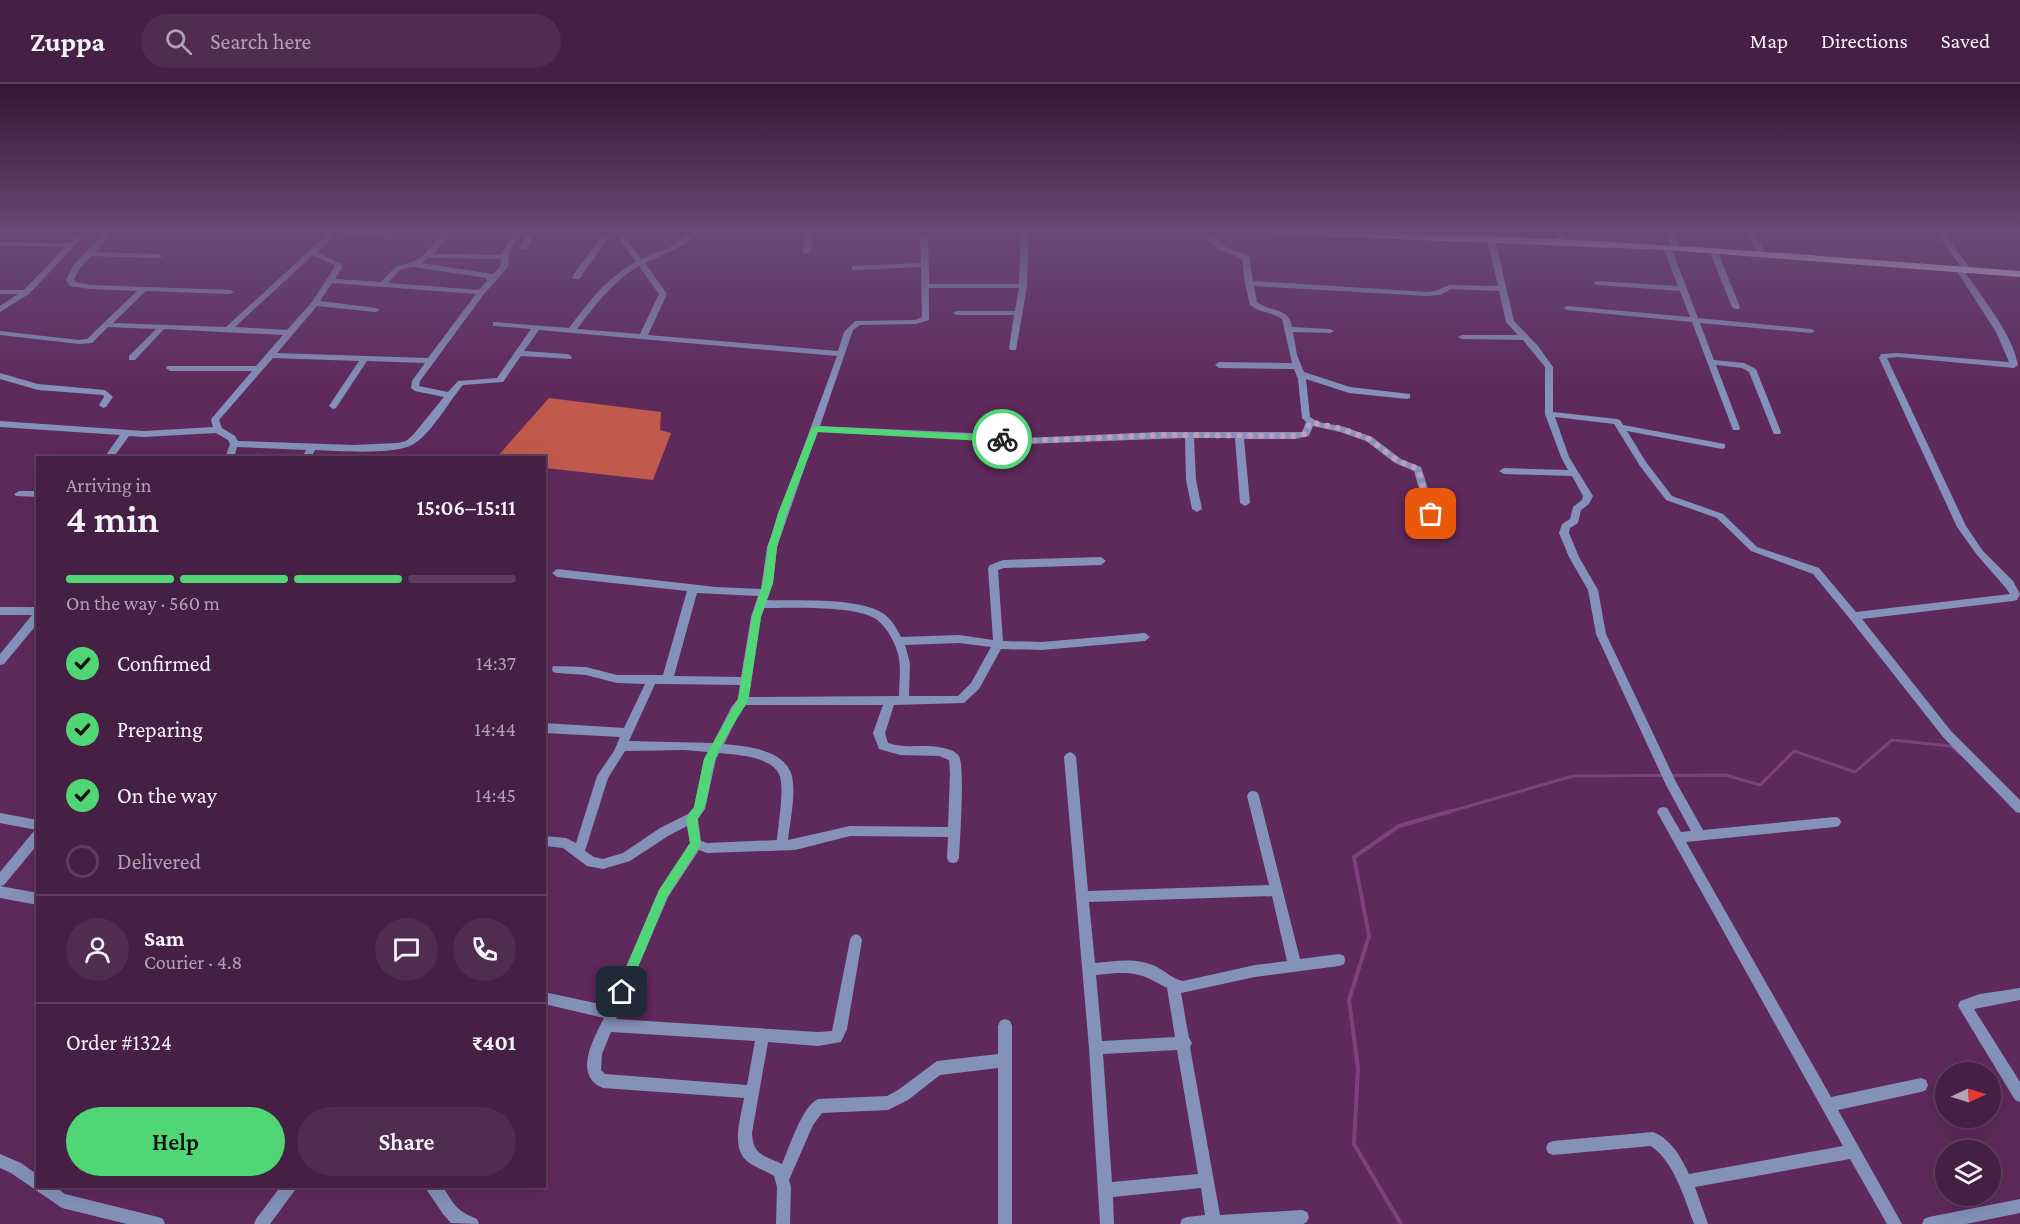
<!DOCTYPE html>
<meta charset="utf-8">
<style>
:root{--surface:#461f44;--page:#502c4f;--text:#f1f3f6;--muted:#b0a2b2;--line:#5e3d5d;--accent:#50d674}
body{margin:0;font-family:"Crimson Pro",serif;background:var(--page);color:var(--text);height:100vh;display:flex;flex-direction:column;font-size:22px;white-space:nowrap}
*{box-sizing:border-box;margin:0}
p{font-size:20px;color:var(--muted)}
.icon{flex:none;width:33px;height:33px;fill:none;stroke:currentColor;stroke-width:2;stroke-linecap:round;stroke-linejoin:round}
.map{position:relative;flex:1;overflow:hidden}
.side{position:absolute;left:36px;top:372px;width:510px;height:732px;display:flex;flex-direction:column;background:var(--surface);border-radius:0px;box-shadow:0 6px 24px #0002,0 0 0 2px var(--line)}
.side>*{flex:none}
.needle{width:39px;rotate:86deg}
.buttons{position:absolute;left:1935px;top:978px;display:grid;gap:12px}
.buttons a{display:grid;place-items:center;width:66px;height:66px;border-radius:50%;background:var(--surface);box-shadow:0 6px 24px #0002,0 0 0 2px var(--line);font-size:30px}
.pin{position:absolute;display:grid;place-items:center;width:51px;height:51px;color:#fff;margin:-26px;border-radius:12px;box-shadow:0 3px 9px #0006}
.courier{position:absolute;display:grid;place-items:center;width:60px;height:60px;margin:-30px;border:4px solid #50d674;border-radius:50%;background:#fff;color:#222;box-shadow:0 2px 8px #0007}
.overview em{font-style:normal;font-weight:600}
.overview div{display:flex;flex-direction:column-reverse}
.overview{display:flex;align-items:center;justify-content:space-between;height:102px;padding:0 30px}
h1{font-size:39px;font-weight:600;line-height:45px}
.bar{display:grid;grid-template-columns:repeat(4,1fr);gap:9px 6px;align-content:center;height:72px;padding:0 30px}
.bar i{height:8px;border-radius:4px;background:var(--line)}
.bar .selected{background:var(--accent)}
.bar p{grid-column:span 4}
.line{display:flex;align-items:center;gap:15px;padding:0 30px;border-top:2px solid var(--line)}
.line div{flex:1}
.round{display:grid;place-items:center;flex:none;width:63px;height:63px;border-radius:32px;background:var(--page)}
ol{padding:0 30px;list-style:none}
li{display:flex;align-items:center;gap:18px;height:66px}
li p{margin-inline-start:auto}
li .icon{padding:6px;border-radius:50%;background:var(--accent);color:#111;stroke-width:4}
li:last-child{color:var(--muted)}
li i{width:33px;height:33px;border:3px solid var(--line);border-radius:50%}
.cta{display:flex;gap:12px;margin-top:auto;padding:12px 30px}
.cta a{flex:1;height:69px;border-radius:36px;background:var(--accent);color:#111;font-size:24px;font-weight:600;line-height:69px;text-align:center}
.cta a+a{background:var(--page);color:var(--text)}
header{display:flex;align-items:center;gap:36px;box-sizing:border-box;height:84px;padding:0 30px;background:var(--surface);border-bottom:2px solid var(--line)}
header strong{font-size:28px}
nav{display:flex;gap:33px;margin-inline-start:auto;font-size:21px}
.search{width:420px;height:54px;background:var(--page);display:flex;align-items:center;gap:15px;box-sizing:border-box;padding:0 21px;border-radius:33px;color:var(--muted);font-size:22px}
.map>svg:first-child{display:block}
.forest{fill:#bf5a4d}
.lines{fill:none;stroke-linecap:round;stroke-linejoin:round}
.stream-far1{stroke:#7f417d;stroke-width:3}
.stream{stroke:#7f417d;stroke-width:4}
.minor{fill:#8492b9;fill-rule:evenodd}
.major{fill:#dfe5f5;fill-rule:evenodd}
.route{fill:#50d674}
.done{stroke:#c29bbf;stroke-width:6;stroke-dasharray:0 10.8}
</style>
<header>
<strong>Zuppa</strong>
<div class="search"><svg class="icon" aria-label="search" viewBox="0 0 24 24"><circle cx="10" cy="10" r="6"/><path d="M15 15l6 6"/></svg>Search here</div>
<nav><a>Map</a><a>Directions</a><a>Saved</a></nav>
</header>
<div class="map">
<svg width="2020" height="1140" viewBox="0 0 2020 1140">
<rect width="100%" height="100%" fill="#5e295b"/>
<path class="forest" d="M549 314 661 328 660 346 671 349 653 396 545 384 544 374 497 373Z"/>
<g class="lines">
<path class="stream-far1" d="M1445 729 1573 692 1725 691 1760 701 1794 667 1855 688 1892 656 1951 662 1960 670"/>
<path class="stream" d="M1401 1140 1354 1060 1358 984 1349 916 1369 852 1354 773 1399 742 1451 727"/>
<path class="minor" d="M80 147H88L29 210 0 228V222L18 210H0V206H24L65 163 0 162V158L69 159Z
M106 147H114L95 168 159 170 163 172 159 174 91 172 79 185 74 196 76 198 90 201 230 206 234 208 230 210 146 207 113 239 226 243 331 147 395 149V153H392L336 150 317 168 341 180 342 184 335 195 381 198 395 183 412 178 423 172 444 147H452L434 170 501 171 514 147H522L509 169 508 183 484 210 420 297 419 302 448 308 458 297 497 294 531 245 496 242H493V238L569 244C588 219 607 193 636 178L614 147 579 195H573V191L606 147H621L641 175 672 162 693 147H701L686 160 645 179 667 210 648 251 838 267 844 248 855 237 915 236 922 233 921 183 855 186H852V182L921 179 920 147H928L929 200H1019L1021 147H1029L1027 202 1016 266H1010L1009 264 1014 231H957L953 229 957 227H1015L1019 204H929V236L916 240 860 241 853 246 820 342 971 349 1025 354 1160 348H1302L1306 338 1302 334 1298 295 1294 285 1219 284 1215 281 1219 278 1292 279 1282 235C1272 228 1260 229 1250 221L1245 199 1242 175C1226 167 1211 167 1206 147H1214C1218 165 1234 165 1249 172L1253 197 1427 208 1435 207 1450 201 1498 202 1487 155 1491 153 1495 155 1514 237 1538 262 1553 283V328L1617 335 1620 336 1623 341 1725 360V364L1722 365 1627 347 1646 378 1672 412 1723 430 1757 463 1819 484 1856 528 2010 510 2005 503 1977 471 1957 443 1879 274 1881 270 1898 269 2009 278 1996 248 1956 186 1962 184 1935 147H1943L1971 186 1965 188C1983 215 2012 249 2018 281L2014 284 1898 273 1887 274 1966 442 1983 467 2013 497 2020 510 2017 516 2013 517 1862 535 1951 647 2020 716V729L2016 728 1943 653 1850 535 1813 490 1751 467 1717 434 1666 416 1640 382 1614 340 1555 333 1569 373 1593 412 1589 420 1581 426 1578 439 1570 444 1569 449 1579 473 1598 506 1606 550 1676 698 1703 746 1835 733 1839 734 1841 738 1839 742 1835 743 1686 758 1831 1013 1921 994 1926 996 1928 1001 1926 1006 1921 1008 1838 1026 1902 1140H1887L1850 1075 1695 1103 1708 1140H1694C1684 1114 1675 1079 1651 1062L1553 1071 1548 1069 1546 1064 1548 1059 1553 1057 1653 1048C1671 1055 1681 1073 1689 1090L1843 1062 1657 728 1659 724 1663 723 1667 724 1681 748 1691 747 1666 701 1596 550 1588 506 1569 473 1559 449 1562 440 1570 435 1573 423 1582 416 1583 412 1572 392 1504 390 1499 387 1504 384 1568 386 1561 373 1545 330V283L1523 256 1462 255 1458 253 1462 251H1518L1506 238 1499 207 1451 205 1440 211 1427 212 1254 202 1257 218C1271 229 1288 222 1292 243L1330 245 1334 247 1330 249 1293 248 1297 271 1304 288 1350 303 1410 310V314L1407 315 1349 309 1306 295 1310 333 1318 338 1345 343 1372 353 1401 375 1421 383 1436 430 1431 433 1426 430 1414 387 1395 379 1366 357 1340 348 1313 342 1309 352 1295 355H1244L1250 419 1245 422 1240 419 1235 354H1194L1196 396 1202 425 1197 428 1192 425 1186 396 1185 354 1025 360 971 355 817 348 777 463 773 499 767 516C796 517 860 513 884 530 892 536 897 545 901 553L959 551 993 556 988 484 990 481 1003 476 1101 473 1106 477 1101 481 1004 484 998 486 1003 557 1042 558 1145 549 1150 553 1145 557 1042 566 1001 565 979 605 964 619 894 621 885 649 888 659C904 665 922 660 938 663 945 664 955 666 959 672 965 683 960 757 959 774L957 778 953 779 949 778 947 774 948 753 850 752 795 766 707 769 699 766 668 813 616 935 818 948 832 947 850 856 852 852 856 850 860 852 862 856 847 945 841 958 818 962 768 958 752 1049C753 1072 764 1071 782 1080 789 1064 802 1022 818 1015L887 1012 898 1006 937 977 998 970V942L1000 937 1005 935 1010 937 1012 942V1140H998V984L940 991 908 1016 888 1026 822 1029 813 1041 789 1096 791 1103 790 1140H776L777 1103 774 1092C766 1087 756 1084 748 1078 730 1064 741 1033 744 1014L603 1004C572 991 594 954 604 934L544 920V908L609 922 659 806 690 759 687 742 668 752 630 777 603 785 587 782 563 764 544 762V752L566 754 576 759 597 692 614 667 620 653 544 649V639L624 644 645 600 617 599 586 591 557 589 553 588 552 585 553 582 586 583 617 591H663L687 507 557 493 552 489 557 485 716 503 761 505 767 463 837 272 539 246 524 267 568 270 572 273 571 275 521 272 503 298 463 301C449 317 430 352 412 361 392 371 338 367 315 366L311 374H302L306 366 237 363 234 374H225L230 360 228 356 216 349 144 353 129 352 113 374H104L120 351 0 343V337L144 347 213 343 211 336 212 334 252 287H170L166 284 167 282H256L283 251 164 245 135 276H129V272L156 245 108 243 92 259 79 260 0 251V247L79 256 87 255 137 207 90 205 70 202 66 196 73 182ZM313 171 334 181V184L312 218 287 246 235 243ZM429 174 501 175 500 183 493 190 421 179ZM639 182 659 210 640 250 577 245C595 221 613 197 639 182ZM413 183 487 194V197L479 206 388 199 400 186ZM332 199 476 210 428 274 277 269 317 222 376 228 380 226 376 224 320 217ZM273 274 359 277 329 322 333 325 336 324 367 277 425 279 412 297 411 304 415 307 444 313 413 351 406 357 398 359 354 361 238 357 235 352 222 344 219 336ZM697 509 758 512 751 533 741 593 674 592ZM764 524C791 524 854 521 876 535 888 544 896 560 899 574 901 587 899 600 899 612L749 613 761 533ZM959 559 991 563 971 599 958 612H909L910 579 905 561ZM655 600H667L740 601 738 615 732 622 713 659 629 657ZM746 621H883L873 649 879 665 900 671 939 672 949 676 950 689 948 743 850 742 788 756C790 737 797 707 791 689 782 665 745 662 724 660L740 628ZM684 666 708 668 704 675 694 723 688 730 660 744 623 769 603 775 594 773 585 767 608 694 625 667ZM719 669C737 671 770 672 779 690 785 702 778 742 777 756L707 759 701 757 698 735 705 725 716 675ZM611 948 755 957 747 1001 605 990 601 986 602 970Z
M529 147H537L526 165H520L519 163Z
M807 147H815L810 168 806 170 802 168Z
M1554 147H1562L1566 158 1565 160H1559Z
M1665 147H1673L1680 164 1679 166H1673Z
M1746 147H1754L1765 170 1764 172H1758Z
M1664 161 1671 163 1698 234 1811 245 1815 247 1811 249 1700 239 1714 276 1744 279 1756 285 1781 348 1780 350H1774L1773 348 1749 288 1742 284 1716 281 1740 344 1739 346H1733L1692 238 1567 226 1563 224 1567 222 1690 233 1680 207 1597 201 1593 199 1597 197 1678 202 1663 163Z
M1710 164 1717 166 1740 223 1739 225H1736L1732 223 1709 166Z
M0 289 38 300 105 306 113 313 106 323 103 324 99 321 104 313 103 311 38 306 0 295Z
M19 407H38V413L16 412 14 410Z
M0 523H38V539L4 580 0 581V570L32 531H0Z
M1070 668 1074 670 1076 673 1088 807 1269 801 1247 712 1249 708 1253 707 1257 708 1259 712 1300 875 1339 870 1344 872 1345 876 1344 880 1339 882 1255 893 1181 909 1189 954 1192 959 1190 963 1220 1131 1302 1126 1307 1128 1309 1133 1307 1138 1303 1140H1180L1182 1135 1187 1133 1205 1131 1201 1104 1113 1113 1114 1140H1100L1089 964 1064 673 1066 670ZM1272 812 1287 877 1255 881 1183 897C1173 895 1166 888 1157 883 1137 873 1116 877 1095 879L1089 818ZM1117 889C1140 888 1147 893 1167 904L1175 953 1102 957 1096 891ZM1177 966 1198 1090 1112 1098 1103 970Z
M0 729 38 736V760L4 801 0 802 38 809V821L0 814V788L34 747 37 746 0 739Z
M2020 904V916L1974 925 2020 998V1018L2015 1016 1958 922 1960 917 1980 910Z
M0 1070 21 1079 38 1091V1102H54L65 1110 158 1133 163 1135 165 1140H127L62 1124 11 1089 0 1084Z
M281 1102H298L270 1140H254L256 1135Z
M424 1102H442C455 1121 455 1126 477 1135L479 1140 451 1139 443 1130Z
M2020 1115V1129L1966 1140H1922L1924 1135 1929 1133Z"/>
<path class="major" d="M1268 147C1519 147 1770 168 2020 187V193L1667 166 1273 150Z"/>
</g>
<linearGradient id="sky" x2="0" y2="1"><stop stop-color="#341732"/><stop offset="0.48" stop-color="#684977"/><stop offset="1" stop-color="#684977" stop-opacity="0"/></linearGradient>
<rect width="2020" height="307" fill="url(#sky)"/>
<path class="route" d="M815 342 1002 352 1007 355 1002 358 818 348 787 429 777 463 773 499 761 533 748 617C737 635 725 653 716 673 707 693 712 718 697 735L701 760 667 813 626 912 622 914 616 908 659 806 690 759 686 734 694 723 704 675 738 615 752 533 763 499 768 463 778 429 811 345Z"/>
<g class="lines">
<path class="done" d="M1002 355 1025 357 1160 351 1295 352 1306 350 1310 338 1342 345 1369 355 1398 377 1418 385 1431 430"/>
</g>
</svg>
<div class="buttons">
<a><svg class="needle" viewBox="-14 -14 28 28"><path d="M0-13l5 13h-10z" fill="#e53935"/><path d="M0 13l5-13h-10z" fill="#b0a2b2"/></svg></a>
<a><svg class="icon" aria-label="layers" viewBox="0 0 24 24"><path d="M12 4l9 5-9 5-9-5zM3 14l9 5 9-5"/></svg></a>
</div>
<div class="pin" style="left:1431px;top:430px;background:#ea580c"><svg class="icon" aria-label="bag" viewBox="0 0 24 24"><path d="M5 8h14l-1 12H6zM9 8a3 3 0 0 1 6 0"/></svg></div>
<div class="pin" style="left:622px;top:908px;background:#1f2937"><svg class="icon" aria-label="home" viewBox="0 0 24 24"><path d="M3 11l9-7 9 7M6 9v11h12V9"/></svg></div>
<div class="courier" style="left:1002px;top:355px"><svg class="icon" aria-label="bike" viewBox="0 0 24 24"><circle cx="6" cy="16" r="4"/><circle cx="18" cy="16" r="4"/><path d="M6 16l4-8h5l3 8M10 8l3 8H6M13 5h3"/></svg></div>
<section class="side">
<div class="overview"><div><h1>4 min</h1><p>Arriving in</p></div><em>15:06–15:11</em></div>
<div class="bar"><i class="selected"></i><i class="selected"></i><i class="selected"></i><i></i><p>On the way · 560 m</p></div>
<ol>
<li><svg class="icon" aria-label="check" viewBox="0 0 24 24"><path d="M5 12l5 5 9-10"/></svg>Confirmed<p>14:37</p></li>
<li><svg class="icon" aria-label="check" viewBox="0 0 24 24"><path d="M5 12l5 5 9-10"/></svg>Preparing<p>14:44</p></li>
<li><svg class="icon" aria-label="check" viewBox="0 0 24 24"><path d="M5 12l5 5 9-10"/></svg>On the way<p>14:45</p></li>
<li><i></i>Delivered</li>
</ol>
<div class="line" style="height:108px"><a class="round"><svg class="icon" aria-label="person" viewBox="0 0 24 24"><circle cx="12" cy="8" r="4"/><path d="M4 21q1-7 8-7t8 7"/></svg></a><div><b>Sam</b><p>Courier · 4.8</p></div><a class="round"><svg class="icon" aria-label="chat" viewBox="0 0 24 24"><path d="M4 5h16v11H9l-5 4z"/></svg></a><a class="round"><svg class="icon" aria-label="phone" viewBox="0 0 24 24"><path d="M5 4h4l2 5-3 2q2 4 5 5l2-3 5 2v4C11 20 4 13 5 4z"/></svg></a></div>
<div class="line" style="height:78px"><div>Order #1324</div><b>₹401</b></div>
<div class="cta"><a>Help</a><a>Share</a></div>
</section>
</div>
